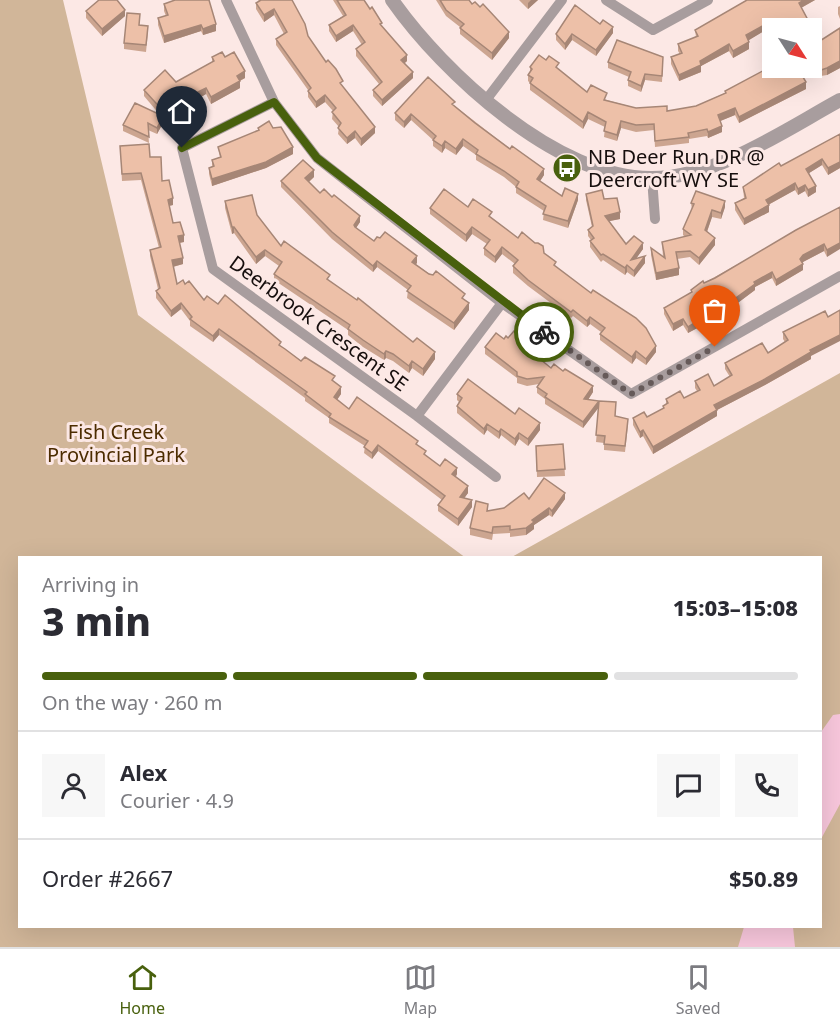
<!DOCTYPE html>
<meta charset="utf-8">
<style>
:root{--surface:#fff;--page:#f7f7f7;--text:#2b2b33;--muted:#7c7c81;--line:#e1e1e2;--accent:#48600d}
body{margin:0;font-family:"Noto Sans",sans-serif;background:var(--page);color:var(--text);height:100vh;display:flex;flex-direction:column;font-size:22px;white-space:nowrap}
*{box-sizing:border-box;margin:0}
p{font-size:20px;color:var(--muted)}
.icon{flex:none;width:33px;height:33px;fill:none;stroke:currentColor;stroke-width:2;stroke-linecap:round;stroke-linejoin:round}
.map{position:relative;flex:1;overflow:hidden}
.side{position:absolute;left:18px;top:556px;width:804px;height:372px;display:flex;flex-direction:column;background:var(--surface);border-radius:0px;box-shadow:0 6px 24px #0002}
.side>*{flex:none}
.needle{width:39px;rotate:126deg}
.tools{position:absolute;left:762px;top:18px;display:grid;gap:12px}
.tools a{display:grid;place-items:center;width:60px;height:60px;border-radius:0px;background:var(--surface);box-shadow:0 6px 24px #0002;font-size:30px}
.pin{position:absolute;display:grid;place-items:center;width:51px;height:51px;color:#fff;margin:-62px -26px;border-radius:50% 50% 50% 0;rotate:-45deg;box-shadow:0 0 6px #0007}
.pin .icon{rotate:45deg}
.courier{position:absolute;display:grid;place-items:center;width:60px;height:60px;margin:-30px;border:4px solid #48600d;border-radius:50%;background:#fff;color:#222;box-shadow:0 2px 8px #0007}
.headline em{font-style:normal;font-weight:800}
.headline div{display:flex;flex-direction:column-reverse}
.headline{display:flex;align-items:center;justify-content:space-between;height:102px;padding:0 24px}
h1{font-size:39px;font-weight:800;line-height:45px}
.bar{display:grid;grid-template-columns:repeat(4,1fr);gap:9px 6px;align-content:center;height:72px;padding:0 24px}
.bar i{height:8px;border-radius:4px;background:var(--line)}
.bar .current{background:var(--accent)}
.bar p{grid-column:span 4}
.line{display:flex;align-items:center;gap:15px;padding:0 24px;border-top:2px solid var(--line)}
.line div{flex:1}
.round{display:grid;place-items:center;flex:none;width:63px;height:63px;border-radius:0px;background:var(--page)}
.menu{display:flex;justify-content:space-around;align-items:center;height:84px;border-top:2px solid var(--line);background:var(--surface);font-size:16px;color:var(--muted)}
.menu a{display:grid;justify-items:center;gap:3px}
.menu .current{color:var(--accent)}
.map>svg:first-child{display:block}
.green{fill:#d1b699}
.water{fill:#f7c6db}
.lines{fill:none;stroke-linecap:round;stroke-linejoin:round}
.minor{stroke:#a89d9e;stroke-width:10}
.tertiary{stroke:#a89d9e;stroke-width:14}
.wall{fill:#cca590}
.shaded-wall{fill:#a68676}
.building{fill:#edc0a8;stroke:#a68676;stroke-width:1.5}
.done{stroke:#665a59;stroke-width:6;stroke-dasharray:0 10.8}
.route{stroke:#48600d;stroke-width:8}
.labels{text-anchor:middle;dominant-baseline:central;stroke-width:6;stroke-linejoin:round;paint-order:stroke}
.poi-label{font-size:20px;fill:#160e0d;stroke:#fce8e5;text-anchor:start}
.street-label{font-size:20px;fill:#160e0d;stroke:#fce8e5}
.park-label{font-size:20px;fill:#4c2c00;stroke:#fce8e5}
</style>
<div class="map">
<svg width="840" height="947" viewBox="0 0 840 947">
<rect width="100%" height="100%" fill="#fce8e5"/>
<path class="green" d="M0 0H63L138 315 466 558H20V927H820V558H510L840 373V947H0Z"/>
<path class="water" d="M840 714V804L821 839V732L833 715Z
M744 927H793L795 947H738Z"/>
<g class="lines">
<path class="minor" d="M226 0 274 102 317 158 502 303 631 394 840 276
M606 0 653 30 708 0
M486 100 562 0
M274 102 182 148 213 269 417 416 502 303
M652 178 655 219
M417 416 496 477"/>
<path class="tertiary" d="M392 0C443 73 558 179 652 178 716 178 785 130 840 100"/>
</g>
<path class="wall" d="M258 0H292L308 36 375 133 361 146 355 138 347 144 338 134 339 127 332 119 333 111 325 102 316 108 308 97V90L276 45V39L284 34 274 15 264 22 256 9V3L259 1Z
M333 0H364L382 27 407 61 405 63 413 78 382 106 373 96V90L379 84 356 56V49L362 45 353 31 336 42 329 31V25L343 16Z
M436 0H469L472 4 509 38 492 60 460 34V27L446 16Z
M519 0H538L528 9Z
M747 0H815L801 8 809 28H772V46L764 31 748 40 749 49 733 58 729 51 701 66V72L679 81 671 64V57L680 54 678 51V44L696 37 695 30Z
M164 4 216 31 203 35 201 31 164 43 158 25V18L166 16 164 11Z
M840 6V19L838 14V7Z
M86 11 125 16 102 36 86 18Z
M600 24 613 33 596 56 572 40 565 50 556 40V34Z
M139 25 148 32 146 52 124 49V43Z
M840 28V68L827 75 821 76 815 66 801 74 806 89 739 123 735 115 720 121 722 132 708 138 707 136 689 139V143L655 147 654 130 636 132 621 128 617 141 604 137 605 127 588 119 583 129 530 90V83L528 81V75L530 73V67L546 60 587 92 607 100 636 108 667 111 696 106 725 93V91L812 68V46Z
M212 57H225L245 78 240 81V88L211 104 206 94 194 101 193 98 178 112 171 105 165 120 163 118V123L157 134 148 130 149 143 123 131V125L160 115 144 96V90L176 82 212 62Z
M608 62 663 63 662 82 645 80 641 92 628 86V80L629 77 608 68Z
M455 106 544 175 540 181 562 196 578 200 568 228 543 220 544 211 516 193V187L504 177 476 160V155L463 146 456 155 445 148 442 153 433 146V140L411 120 404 128 395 120V113Z
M258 128H273L293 154 266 168 212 186 209 174V168L212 167V160L220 157 218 147 258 131Z
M840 134V168L828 175 822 165 809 173 816 192 808 197 805 191 798 195 795 190 768 205 769 212 744 225 735 210V203L744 198 743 187Z
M120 146 150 157 173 205 169 206 173 223 184 242 179 243 183 264 173 267 177 284H185L204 300 218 304 281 346 301 361 335 382 341 394 337 400 349 409 418 446 426 456 440 466 457 474 456 477 468 493 464 498 472 507 458 526 438 511V505L442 500 378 451 372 459 364 453 365 446 329 423V418L305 401V398L219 335 213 342 190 326V321L181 309 171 317 156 298V291L158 289 150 256V250L159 248 141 180 122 181Z
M314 177 309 182 320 193 360 222 356 228 374 241 417 263 416 264 465 300 469 310 454 330 407 298 408 290 377 267 373 272 332 239 281 187V181Z
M586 194 604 199 620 219 609 221 626 244 643 249 636 258 645 263 634 277 627 272 625 275 603 260 601 262 590 247V241L591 240 588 236V230L592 227 586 200Z
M225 201 257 215 281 246 435 359 423 376 412 368 409 373 393 361 386 358 384 360 363 347 348 335V330L274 280V274L279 266 265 256 256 264 234 233 232 234 225 208Z
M691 203 725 207 721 219 712 217 707 232 715 245 699 265 690 257 677 259 679 275 656 280 651 255V248L663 257 662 242 685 237 683 235V229L692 210Z
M468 207 492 218 518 238 544 253 556 267 656 352 646 365 636 358 632 364 600 340V334L601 332 590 324 587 327 573 316 571 318 528 286 513 273V266L515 264 502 254 495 263 484 255V248L487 244 472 234 466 242 430 214V208Z
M840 207 827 257 824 251 803 262V270L776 286 772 278 755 287V290L719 317 713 308 699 317 701 326 688 333 683 325 673 331 664 314V308L691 293V290L704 283Z
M783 332 811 356V359L765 385 717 410V416L653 454 643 436 640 438 633 425V418L647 417 663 409V406L666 404V399L684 398 697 391 695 388V381L714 386 730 377 725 369V363L768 353 785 342 783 339Z
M504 339 539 356 538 358 551 368 593 392 588 400 599 407 616 409 615 416 628 425 625 452 604 450V443L596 442 599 407 583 428 545 404V399L537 393V387L539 384 527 386 517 383V378L485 354V347Z
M457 394 515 414 540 430 528 446 519 439 515 446 501 435 499 439 487 430 484 435 457 413V406L459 402 457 400Z
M563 444 565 476 537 477 536 446Z
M529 499H565L552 517 549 515 534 525V529L526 535 510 537V533L493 534 492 540 470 535V528L488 511 504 508Z"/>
<path class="shaded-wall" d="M531 0H538L528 9V3Z
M804 0H815L799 9V3Z
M274 9V15L264 22V15Z
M125 10V16L102 36V29Z
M809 22V28H798Z
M216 24V31L203 35V29Z
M201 25V31L164 43V36Z
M353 25V31L336 42V36Z
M764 25V31L746 42V35Z
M613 27V33L596 56V50Z
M509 32V38L492 60V53Z
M572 34V40L565 50V44Z
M749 42V49L733 58V51Z
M729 44V51L701 66V72L679 81V75L700 61Z
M407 55V61L401 66V60Z
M840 58V68L827 75V68Z
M815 60V66L798 75V69L801 68H812V62Z
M245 71V78L237 82V76Z
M413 72V78L382 106V100Z
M645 74V80L641 92V86Z
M240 81V88L211 104V97Z
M806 82V89L739 123V117Z
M206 88V94L194 101V94Z
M193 92V98L178 112V106Z
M325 95V102L316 108V102Z
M171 99V105L165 120V113Z
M735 108V115L718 122V115Z
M588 112V119L583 129V122Z
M411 114V120L404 128V122Z
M163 116V123L157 134V128Z
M621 121V128L617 141V135Z
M722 126V132L708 138V132Z
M375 127V133L361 146V139Z
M355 131V138L347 144V138Z
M463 139V146L456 155V149Z
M445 141V148L442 153V146Z
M293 147V154L266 168 212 186V179Z
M822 159V165L806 175V169Z
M840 162V168L828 175V168Z
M544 169V175L537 186V179Z
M314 170V177L305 185V178Z
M795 183V190L766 206V200Z
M805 185V191L798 195V189Z
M816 186V192L808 197V190Z
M578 194V200L568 228V221Z
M173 198V205L168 206V200Z
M725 201V207L721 219V213Z
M769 205V212L744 225V219Z
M712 210V217L705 237V230Z
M620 212V219L605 222V216Z
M360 216V222L354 231V225Z
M232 227H234V233L232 234Z
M472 227V234L466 242V235Z
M184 235V242L178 243V236Z
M715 238V245L699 265V258Z
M643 243V249L631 266V260Z
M840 243V249L827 257V250Z
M824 244V251L803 262 800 265V259L803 255Z
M502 247V254L495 263V257Z
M265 250V256L256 264V257Z
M417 256V263L412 268V262Z
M645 256V263L634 277V271Z
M183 258V264L172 267V260Z
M377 261V267L373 272V266Z
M803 264V270L776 286V280Z
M627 265V272L625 275V268Z
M679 268V275L656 280V273Z
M772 272V278L755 287V290L719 317V310L754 282Z
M713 301V308L697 319V312Z
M181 303V309L171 317V311Z
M469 303V310L454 330V323Z
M590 317V324L587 327V321Z
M683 319V325L673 331V324Z
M701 319V326L688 333V327Z
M219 329V335L213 342V336Z
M840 335V341L811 356V359L765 385 717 410V416L653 454V447L714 405 810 350Z
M656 346V352L646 365V359Z
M539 350V356L535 362V355Z
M386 351V358L384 360V354Z
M636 351V358L632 364V357Z
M435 352V359L423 376V369Z
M412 361V368L409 373V366Z
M593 386V392L584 406V399Z
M341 387V394L334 404V397Z
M599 401V407L583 428V422Z
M540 423V430L528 446V439Z
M487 424V430L484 435V429Z
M501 429V435L499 439V432Z
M643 430V436L640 438V432Z
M519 433V439L515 446V439Z
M378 445V451L372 459V453Z
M457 468V474L452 481V474Z
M468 486V493L460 504V497Z
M565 493V499L552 517V511Z
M472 500V507L458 526V519Z
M549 508V515L534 525V529L526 535V528L532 520Z"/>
<path class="building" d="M99 0H117L125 10 102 29 86 11Z
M175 0H209L216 24 203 29 201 25 164 36 158 18 168 15 164 4Z
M261 0H292L305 24 308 36 326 62 328 60 336 69 343 81 340 83 375 127 361 139 355 131 347 138 338 128 341 123 332 112 336 108 325 95 316 102 308 91 311 88 276 39 287 32 274 9 264 15 256 3Z
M337 0H364L370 9 372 7 382 23 380 24 407 55 401 60 413 72 382 100 373 90 382 82 356 49 365 42 353 25 336 36 329 25 346 15Z
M440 0H469L472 4 475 2 480 7 483 4 509 32 492 53 460 28 464 24 446 10Z
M747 0H804L799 3 809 22 798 28H772V39L764 25 746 35 749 42 733 51 729 44 700 61 701 65 679 75 671 57 682 53 678 44 698 36 695 30Z
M575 5 600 24 603 20 613 27 596 50 572 34 565 44 556 34Z
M127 13 140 14 139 25 148 26 146 45 124 43Z
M840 28V61L827 68 821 70 815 60 812 62V46Z
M617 40 663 57 662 76 645 74 641 86 628 80 631 72 608 62Z
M222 52 225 57 234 52 245 71 237 76 240 81 211 97 206 88 194 94 193 92 178 106 171 99 165 113 144 90 165 70 176 82 214 61 212 57Z
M539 55 546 60 549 56 559 63 556 67 587 92 591 85 607 93 604 100 636 108 667 106V111L696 106 726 93 725 91 772 66V68H801L798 69 806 82 739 117 735 108 718 115 722 126 708 132 707 129 688 133 689 137 655 141 654 124 636 125 621 121 617 135 604 131 606 122 588 112 583 122 530 83 533 78 528 75 532 69 530 67Z
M428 77 455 102 452 104 475 123 510 149 512 146 544 169 537 179 562 196 565 188 578 194 568 221 543 214 546 206 516 187 519 182 504 171 476 154 478 150 463 139 456 149 445 141 442 146 433 140 436 136 411 114 404 122 395 113Z
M135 103 163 116 157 128 148 123 149 137 123 125Z
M269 121 273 128 281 127 293 147 266 162 212 179 209 168 214 166 212 160 221 157 218 147 259 130 258 128Z
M840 134V162L828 168 822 159 806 169 816 186 808 190 805 185 798 189 795 183 766 200 769 205 744 219 735 203 746 198 743 187 779 163 781 166Z
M149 144 150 157H161L162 181 169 180 173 198 168 200 173 223 180 222 184 235 178 236 183 258 172 260 177 284 183 280 185 284 189 281 204 300 207 296 218 304 225 295 281 342 279 345 285 349 301 361 305 357 335 376 332 380 341 387 334 397 349 409 357 397 418 441 416 444 426 451 424 454 440 466 445 459 457 468 452 474 468 486 460 497 472 500 458 519 438 505 445 496 378 445 372 453 364 447 368 441 329 417 331 414 305 394 307 392 219 329 213 336 190 319 192 317 181 303 171 311 156 291 160 288 150 250 161 247 141 173 122 174 120 146Z
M303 160 314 170 305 178 320 193 324 189 332 197 334 195 360 216 354 225 355 227 374 241 377 237 380 238 385 232 417 256 412 262 429 274 433 275 436 271 465 294 462 298 469 303 454 323 407 291 411 286 377 261 373 266 332 232 281 181Z
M444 189 468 207 473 199 492 212 489 216 518 238 522 232 535 243H538L543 246 544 253 556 262 554 265 591 293 593 290 636 318 646 328 656 346 646 359 636 351 632 357 600 334 605 328 590 317 587 321 573 310 571 312 528 280 513 266 518 260 502 247 495 257 484 248 490 240 472 227 466 235 430 208Z
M602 190 604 199 617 198 620 212 605 216 626 244 634 236 643 243 631 260 645 256 634 271 627 265 625 268 603 254 601 255 590 241 594 238 588 230 593 226 586 194Z
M696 191 725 201 721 213 712 210 705 230 715 238 699 258 690 251 676 252 679 268 656 273 651 248 665 258 662 242 691 235 683 229 694 204 691 203Z
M252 195 257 215 281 246 284 241 330 275 327 279 357 300 358 298 413 342 417 338 435 352 423 369 412 361 409 366 393 354 386 351 384 354 363 340 348 329 350 325 274 274 282 262 265 250 256 257 234 227H232L225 201Z
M840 207V243L827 250 824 244 803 255 800 259 803 264 776 280 772 272 754 282 755 284 719 310 713 301 697 312 701 319 688 327 683 319 673 324 664 308 692 292 691 290 703 281 704 283 715 278 796 230Z
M840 310V335L810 350 811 352 765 379 714 405 717 410 653 447 643 430 640 432 633 418 644 412 647 417 664 408 663 406 668 403 666 399 680 391 684 398 700 390 695 381 708 374 714 386 732 375 725 363 762 343 768 353 788 340 783 332 825 311 828 317Z
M514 331 539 350 535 355 551 368 554 364 563 371 565 369 593 386 584 399 599 401 583 422 545 397 547 394 537 387 544 377 527 379 517 376V372L485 347 496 333 504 339 506 336 508 338Z
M468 379 515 414 519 408 540 423 528 439 519 433 515 439 501 429 499 432 487 424 484 429 457 406 462 398 457 394Z
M599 401 616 402 615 416 628 419 625 446 604 444 605 436 596 435Z
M563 444 565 469 537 471 536 446Z
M544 478 565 493 552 511 549 508 532 520 534 522 526 528 510 530V526L493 527 492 533 470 528 476 501 488 504 487 511 504 508 524 493 529 499Z"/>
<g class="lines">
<path class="done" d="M544 332 631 394 715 347"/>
<path class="route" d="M182 148 274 102 317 158 544 332"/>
</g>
<defs>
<g id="bus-disc" transform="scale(1.5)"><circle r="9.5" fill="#48600d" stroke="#fce8e5"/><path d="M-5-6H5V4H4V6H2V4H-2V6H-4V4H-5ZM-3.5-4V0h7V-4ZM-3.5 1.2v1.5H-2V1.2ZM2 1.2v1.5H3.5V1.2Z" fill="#fff"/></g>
</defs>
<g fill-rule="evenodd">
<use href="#bus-disc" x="567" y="168"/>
</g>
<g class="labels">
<g class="poi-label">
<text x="588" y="156">NB Deer Run DR @<tspan x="588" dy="23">Deercroft WY SE</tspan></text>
</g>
<g class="street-label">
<text transform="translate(319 323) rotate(36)">Deerbrook Crescent SE</text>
</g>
<g class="park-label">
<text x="116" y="431">Fish Creek<tspan x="116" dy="23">Provincial Park</tspan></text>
</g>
</g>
</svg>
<div class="tools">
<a><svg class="needle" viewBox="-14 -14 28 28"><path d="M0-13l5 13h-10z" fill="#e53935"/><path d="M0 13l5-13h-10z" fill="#7c7c81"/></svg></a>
</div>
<div class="pin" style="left:715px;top:347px;background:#ea580c"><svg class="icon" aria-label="bag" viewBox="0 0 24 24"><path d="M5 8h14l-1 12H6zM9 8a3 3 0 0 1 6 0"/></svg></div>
<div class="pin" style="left:182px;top:148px;background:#1f2937"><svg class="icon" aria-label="home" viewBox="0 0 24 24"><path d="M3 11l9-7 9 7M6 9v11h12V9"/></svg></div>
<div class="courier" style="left:544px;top:332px"><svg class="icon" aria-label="bike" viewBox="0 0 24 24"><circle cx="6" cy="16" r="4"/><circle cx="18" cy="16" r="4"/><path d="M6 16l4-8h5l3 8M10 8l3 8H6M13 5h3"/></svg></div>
<section class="side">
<div class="headline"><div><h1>3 min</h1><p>Arriving in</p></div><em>15:03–15:08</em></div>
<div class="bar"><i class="current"></i><i class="current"></i><i class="current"></i><i></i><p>On the way · 260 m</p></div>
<div class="line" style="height:108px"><a class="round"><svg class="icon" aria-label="person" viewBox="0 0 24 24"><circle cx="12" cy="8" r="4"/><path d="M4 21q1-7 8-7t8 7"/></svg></a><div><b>Alex</b><p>Courier · 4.9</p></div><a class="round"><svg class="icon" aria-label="chat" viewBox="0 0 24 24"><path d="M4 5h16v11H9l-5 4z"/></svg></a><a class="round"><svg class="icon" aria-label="phone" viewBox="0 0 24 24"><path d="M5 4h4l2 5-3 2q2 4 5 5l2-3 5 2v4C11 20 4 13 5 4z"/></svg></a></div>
<div class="line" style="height:78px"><div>Order #2667</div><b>$50.89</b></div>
</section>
</div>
<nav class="menu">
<a class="current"><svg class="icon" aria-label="home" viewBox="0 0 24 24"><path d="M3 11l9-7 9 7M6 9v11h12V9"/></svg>Home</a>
<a><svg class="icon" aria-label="map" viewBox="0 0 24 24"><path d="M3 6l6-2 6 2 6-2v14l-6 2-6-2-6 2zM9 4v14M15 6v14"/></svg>Map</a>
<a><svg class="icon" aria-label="saved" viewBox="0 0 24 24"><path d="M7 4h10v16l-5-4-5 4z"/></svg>Saved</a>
</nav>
